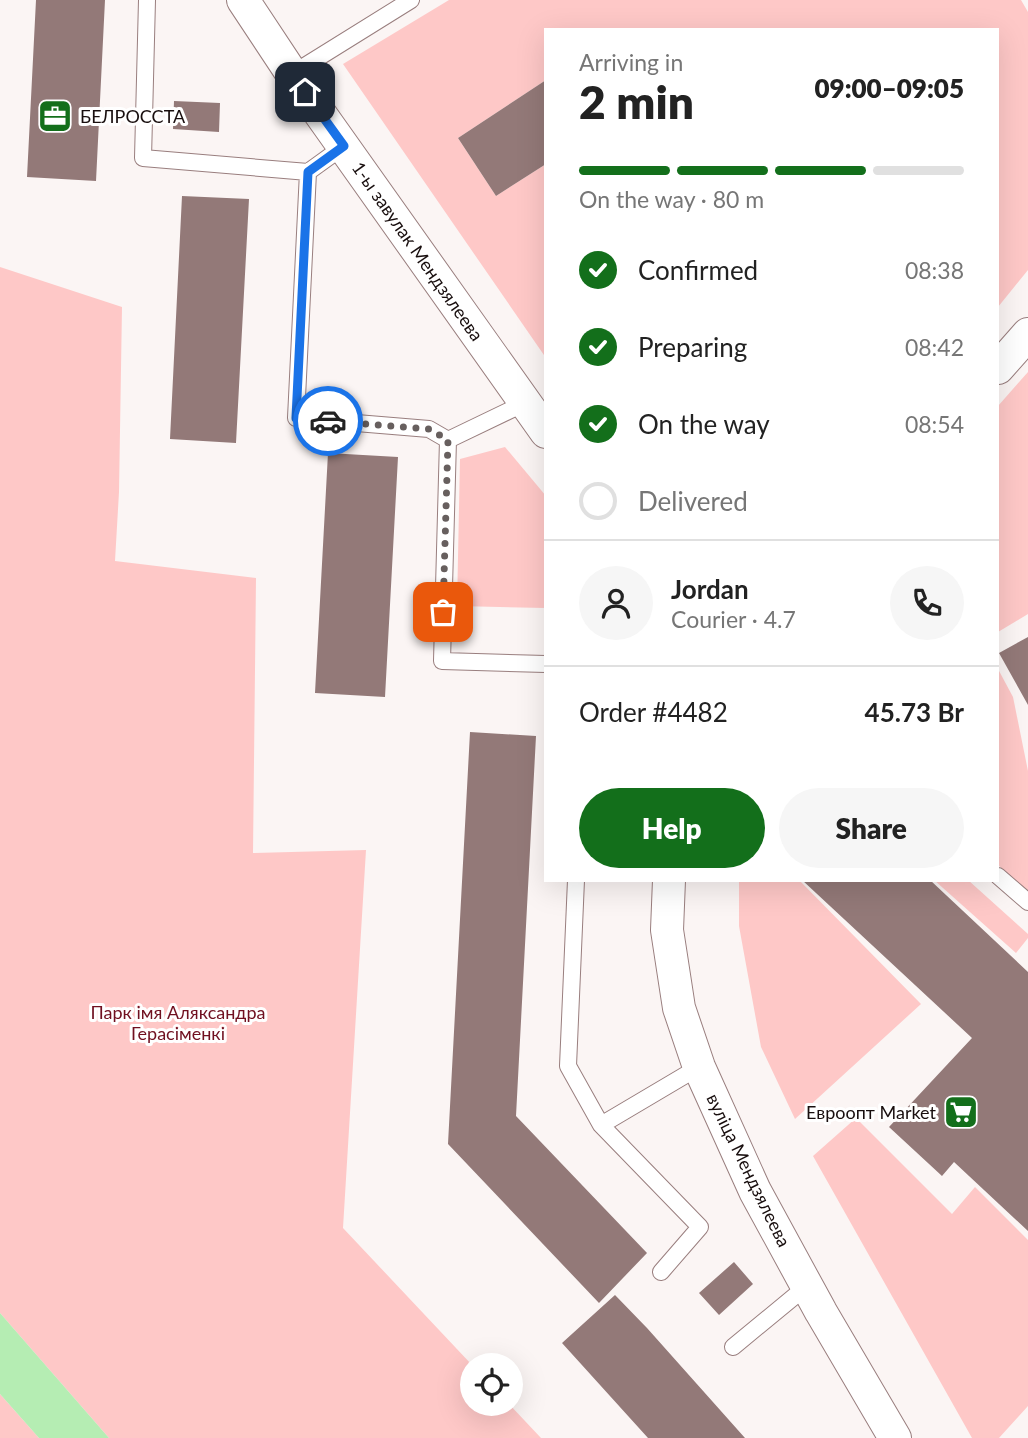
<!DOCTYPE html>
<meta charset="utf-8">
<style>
:root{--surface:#fff;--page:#f6f6f6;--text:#222;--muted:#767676;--line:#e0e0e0;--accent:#136f1b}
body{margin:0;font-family:Lato,sans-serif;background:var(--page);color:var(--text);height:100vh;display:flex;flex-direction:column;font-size:26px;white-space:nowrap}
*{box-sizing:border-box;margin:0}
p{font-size:23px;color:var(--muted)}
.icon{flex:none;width:38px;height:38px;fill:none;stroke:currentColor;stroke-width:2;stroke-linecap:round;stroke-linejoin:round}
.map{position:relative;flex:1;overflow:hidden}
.panel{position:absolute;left:544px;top:28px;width:455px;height:854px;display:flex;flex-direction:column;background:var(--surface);border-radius:0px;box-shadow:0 7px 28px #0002}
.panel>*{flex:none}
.fabs{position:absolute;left:460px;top:1353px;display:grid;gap:14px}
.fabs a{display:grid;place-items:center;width:63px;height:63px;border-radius:50%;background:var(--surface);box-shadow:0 7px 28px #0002;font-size:35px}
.pin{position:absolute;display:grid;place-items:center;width:60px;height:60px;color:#fff;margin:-30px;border-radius:14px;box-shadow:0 4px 10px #0006}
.courier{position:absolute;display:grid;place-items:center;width:70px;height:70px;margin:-35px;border:5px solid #1a73e8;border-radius:50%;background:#fff;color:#222;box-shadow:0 2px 9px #0007}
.headline em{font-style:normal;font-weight:800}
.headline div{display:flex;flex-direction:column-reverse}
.headline{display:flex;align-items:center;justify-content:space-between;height:119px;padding:0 35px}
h1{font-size:46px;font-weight:800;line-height:52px}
.bar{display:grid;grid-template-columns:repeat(4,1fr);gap:10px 7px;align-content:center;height:84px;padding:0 35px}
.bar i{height:9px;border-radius:5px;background:var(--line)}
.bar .current{background:var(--accent)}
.bar p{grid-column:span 4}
.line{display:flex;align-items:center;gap:18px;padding:0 35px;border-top:2px solid var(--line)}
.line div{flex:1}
.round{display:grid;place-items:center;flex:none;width:74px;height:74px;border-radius:37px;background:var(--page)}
ol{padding:0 35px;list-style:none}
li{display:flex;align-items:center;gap:21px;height:77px}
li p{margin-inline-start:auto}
li .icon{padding:7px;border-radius:50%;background:var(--accent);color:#fff;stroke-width:4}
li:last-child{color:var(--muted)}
li i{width:38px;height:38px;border:4px solid var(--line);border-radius:50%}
.cta{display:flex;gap:14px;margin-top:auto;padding:14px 35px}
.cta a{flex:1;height:80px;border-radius:42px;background:var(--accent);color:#fff;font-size:28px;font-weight:800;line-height:80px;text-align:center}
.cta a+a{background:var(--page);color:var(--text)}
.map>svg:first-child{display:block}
.green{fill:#fec8c7}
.water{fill:#b5edb3}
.building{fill:#937978}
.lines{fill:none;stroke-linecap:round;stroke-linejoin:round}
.lane-casing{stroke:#997e7e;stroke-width:18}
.street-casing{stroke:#997e7e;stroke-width:34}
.lane{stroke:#fff;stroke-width:16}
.street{stroke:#fff;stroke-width:32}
.done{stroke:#675f5e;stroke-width:7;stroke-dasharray:0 12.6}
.route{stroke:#1a73e8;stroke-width:9}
.labels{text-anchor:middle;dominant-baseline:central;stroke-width:6;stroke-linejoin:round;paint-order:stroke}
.poi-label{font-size:18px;fill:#180e0e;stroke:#fff;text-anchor:start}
.street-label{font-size:18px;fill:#180e0e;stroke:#fff}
.park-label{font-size:18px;fill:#701020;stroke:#fff}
</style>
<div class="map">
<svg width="1028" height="1438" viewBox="0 0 1028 1438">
<rect width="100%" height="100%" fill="#fbf5f4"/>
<path class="green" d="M449 0H1021L1028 12V270L998 307V30H546V80L458 138 496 196 546 164V358L343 64Z
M0 267 122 307 119 492 115 561 256 578 253 853 366 850 343 1228 472 1365V1404H509L541 1438H109L0 1313Z
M1028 372V614L998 632V406Z
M505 447 546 496V608L457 606 460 459Z
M998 669 1013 697 1028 771V892L998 865Z
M739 880H799L921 1004 795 1119 761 1047 739 926Z
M934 880H968L1028 934V938L1016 953Z
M856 1118 952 1214 975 1187 1028 1240V1406L999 1438H972L813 1156Z
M0 1394 39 1438H0Z"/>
<path class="water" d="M0 1313 109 1438H39L0 1394Z"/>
<path class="building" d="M36 0H105L96 181 27 177Z
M546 80V164L496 196 458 138Z
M174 101 220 103 219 132 173 129Z
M182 196 249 199 236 443 170 439Z
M328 453 398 457 385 697 315 693Z
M1028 637V705L999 653Z
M470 732 536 736 516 1116 647 1253 599 1303 448 1144Z
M802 880H930L1028 972V1231L954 1162 942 1176 889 1127 972 1038Z
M734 1262 753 1284 719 1315 699 1293Z
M615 1295 647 1328 745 1438H648L562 1343Z"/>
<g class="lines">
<g class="lane-casing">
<path id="lane" d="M147 0 143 158 308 172 296 418 429 429 448 440 442 661 546 664
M292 74 411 0
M308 172 344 146
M448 440 525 403
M998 876 1028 902
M576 880 568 1066 601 1125 700 1227 661 1272
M601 1125 699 1067
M733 1347 807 1286"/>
</g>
<g class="street-casing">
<path id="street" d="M243 0 292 74 546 432
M998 368 1028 334
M669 880 667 930 679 1008 699 1067 755 1191 821 1312 895 1438"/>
</g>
<use href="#lane" class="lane"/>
<use href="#street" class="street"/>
</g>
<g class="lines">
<path class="done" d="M328 421 429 429 448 440 443 612"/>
<path class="route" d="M305 92 344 146 308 172 296 418 328 421"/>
</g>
<defs>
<g id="office-square" transform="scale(1.75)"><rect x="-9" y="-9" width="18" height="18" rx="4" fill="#136f1b" stroke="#fff"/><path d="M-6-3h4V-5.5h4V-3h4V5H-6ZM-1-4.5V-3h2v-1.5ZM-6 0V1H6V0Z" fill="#fff"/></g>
<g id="supermarket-square" transform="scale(1.75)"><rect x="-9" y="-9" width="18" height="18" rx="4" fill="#136f1b" stroke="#fff"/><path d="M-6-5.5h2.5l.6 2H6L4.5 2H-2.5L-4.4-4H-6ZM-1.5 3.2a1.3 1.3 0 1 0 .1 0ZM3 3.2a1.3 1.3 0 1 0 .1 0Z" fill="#fff"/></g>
</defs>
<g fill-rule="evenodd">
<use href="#office-square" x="55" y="116"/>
<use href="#supermarket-square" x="961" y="1112"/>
</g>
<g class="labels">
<g class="poi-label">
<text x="80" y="116">БЕЛРОССТА</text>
<text x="936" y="1112" text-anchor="end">Евроопт Market</text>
</g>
<g class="street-label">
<text transform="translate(418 251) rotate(55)">1-ы завулак Мендзялеева</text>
<text transform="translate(749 1170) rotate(64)">вуліца Мендзялеева</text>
</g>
<g class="park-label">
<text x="178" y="1012">Парк імя Аляксандра<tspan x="178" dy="21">Герасіменкі</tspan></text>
</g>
</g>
</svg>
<div class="fabs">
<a><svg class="icon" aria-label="locate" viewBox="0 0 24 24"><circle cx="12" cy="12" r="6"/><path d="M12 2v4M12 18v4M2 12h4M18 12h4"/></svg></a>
</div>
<div class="pin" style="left:443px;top:612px;background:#ea580c"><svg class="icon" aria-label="bag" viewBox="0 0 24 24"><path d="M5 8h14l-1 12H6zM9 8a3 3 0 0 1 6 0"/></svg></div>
<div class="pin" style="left:305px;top:92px;background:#1f2937"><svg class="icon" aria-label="home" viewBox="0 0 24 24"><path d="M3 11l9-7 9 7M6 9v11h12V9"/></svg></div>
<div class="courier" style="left:328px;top:421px"><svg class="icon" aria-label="car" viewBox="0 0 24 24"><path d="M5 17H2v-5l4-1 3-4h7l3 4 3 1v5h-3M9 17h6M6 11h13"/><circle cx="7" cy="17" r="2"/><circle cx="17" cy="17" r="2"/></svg></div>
<section class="panel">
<div class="headline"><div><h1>2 min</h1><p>Arriving in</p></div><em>09:00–09:05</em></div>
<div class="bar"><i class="current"></i><i class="current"></i><i class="current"></i><i></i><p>On the way · 80 m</p></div>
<ol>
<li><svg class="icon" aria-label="check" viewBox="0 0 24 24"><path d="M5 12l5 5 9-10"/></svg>Confirmed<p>08:38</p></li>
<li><svg class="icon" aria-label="check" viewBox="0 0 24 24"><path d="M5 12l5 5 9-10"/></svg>Preparing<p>08:42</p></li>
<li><svg class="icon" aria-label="check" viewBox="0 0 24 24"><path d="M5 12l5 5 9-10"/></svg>On the way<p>08:54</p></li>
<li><i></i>Delivered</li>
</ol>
<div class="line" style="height:126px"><a class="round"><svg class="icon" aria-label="person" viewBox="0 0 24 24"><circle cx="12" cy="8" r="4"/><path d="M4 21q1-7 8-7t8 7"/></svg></a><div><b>Jordan</b><p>Courier · 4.7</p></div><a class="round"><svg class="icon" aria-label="phone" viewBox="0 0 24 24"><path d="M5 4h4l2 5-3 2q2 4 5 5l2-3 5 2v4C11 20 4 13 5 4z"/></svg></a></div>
<div class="line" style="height:91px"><div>Order #4482</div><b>45.73 Br</b></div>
<div class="cta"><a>Help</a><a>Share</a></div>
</section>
</div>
